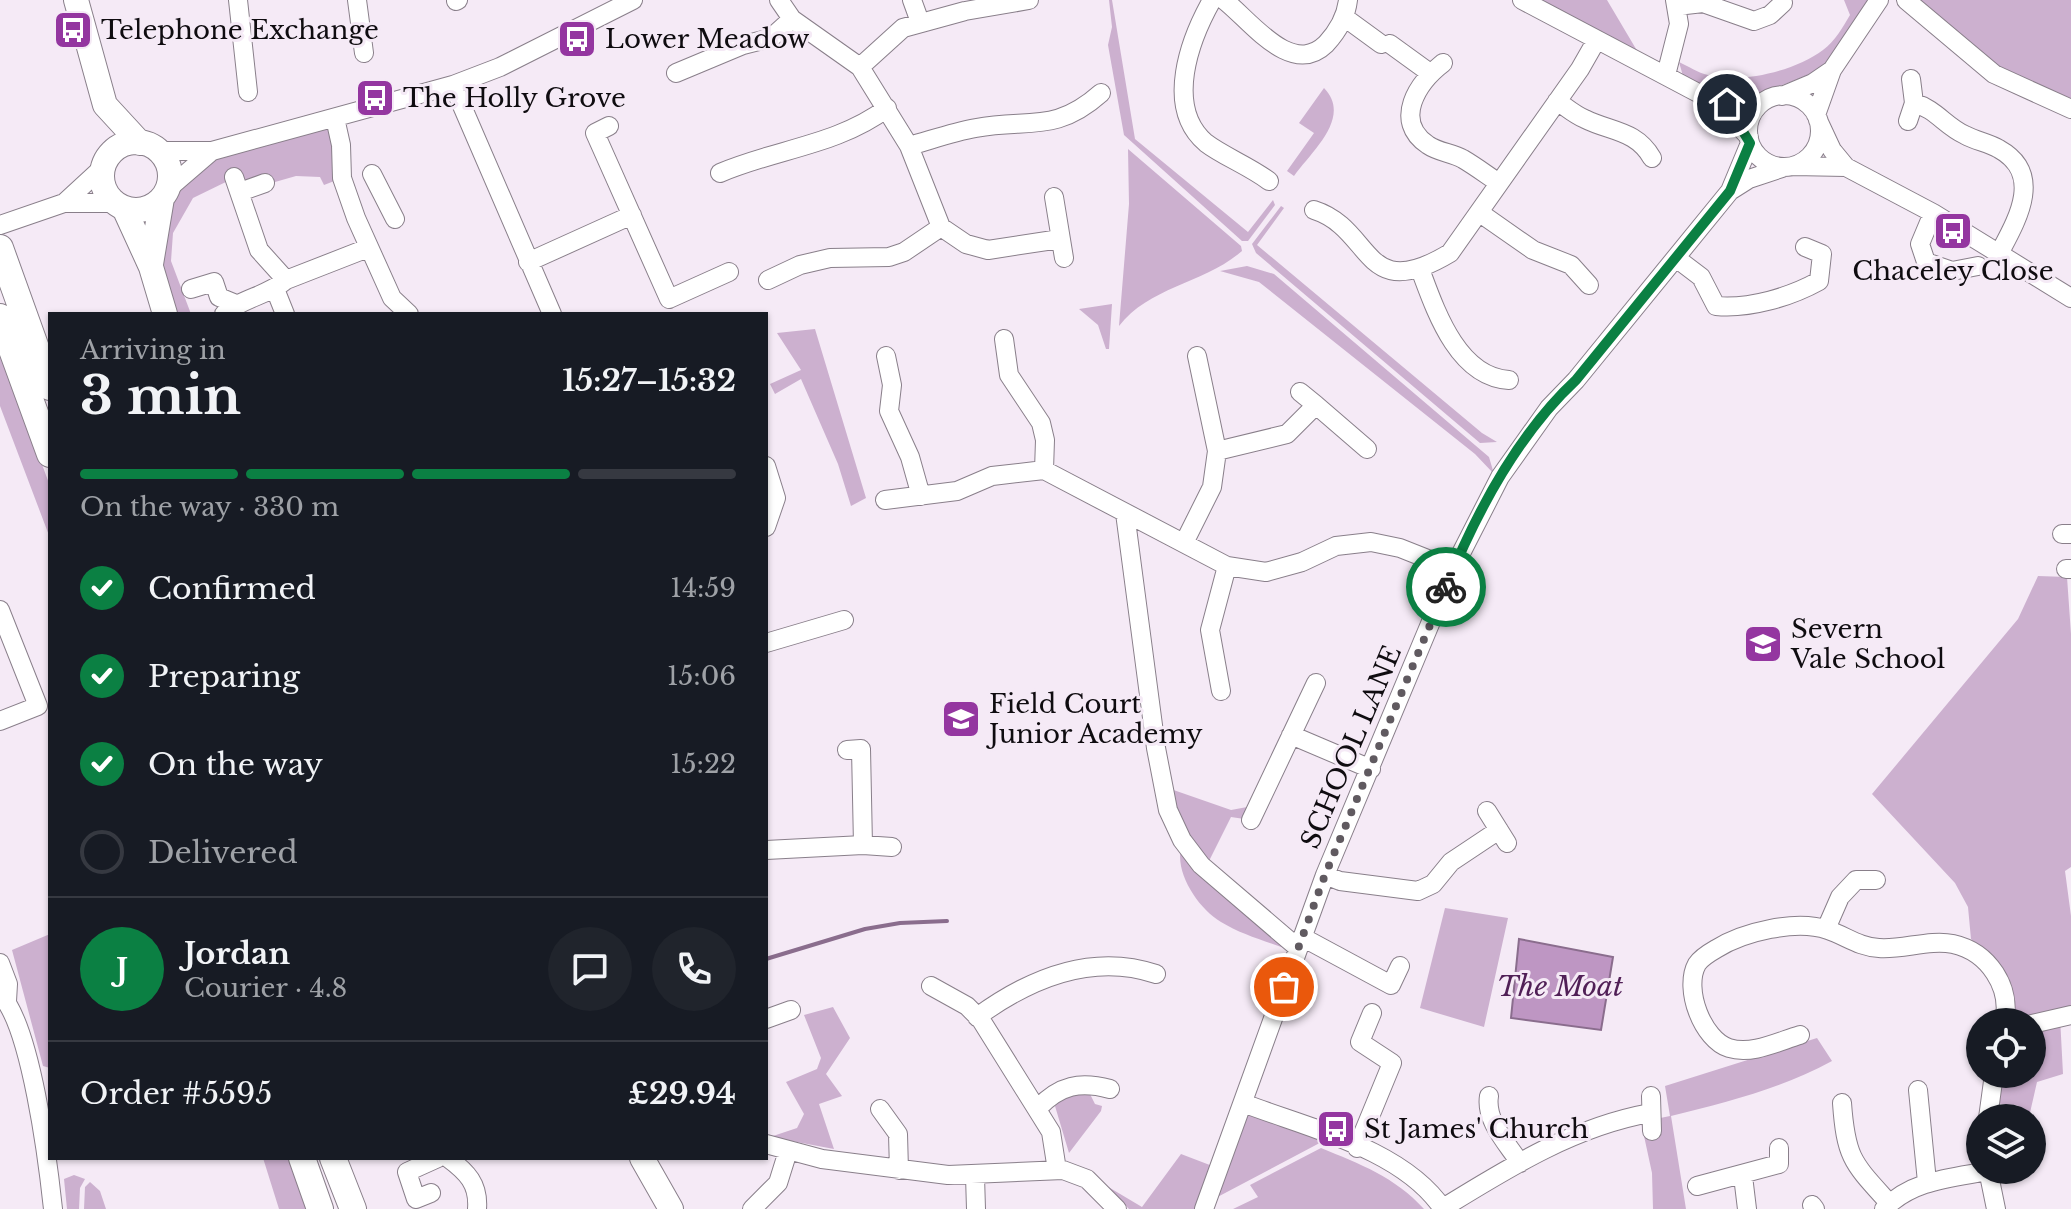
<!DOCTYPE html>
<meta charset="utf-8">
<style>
:root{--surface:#171b24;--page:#20242c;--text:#f1f3f6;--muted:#9ea1a6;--line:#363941;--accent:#0b8043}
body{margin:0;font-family:"Libre Baskerville",serif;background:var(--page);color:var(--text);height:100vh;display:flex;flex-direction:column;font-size:30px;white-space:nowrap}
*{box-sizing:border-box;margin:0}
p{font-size:26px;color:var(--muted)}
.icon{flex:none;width:44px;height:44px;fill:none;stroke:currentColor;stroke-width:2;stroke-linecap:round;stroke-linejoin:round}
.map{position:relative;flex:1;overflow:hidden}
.side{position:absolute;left:48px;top:312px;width:720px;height:848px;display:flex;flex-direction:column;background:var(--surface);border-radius:0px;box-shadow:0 2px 6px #0004}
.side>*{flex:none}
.controls{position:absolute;left:1966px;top:1008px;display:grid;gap:16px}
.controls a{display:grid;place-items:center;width:80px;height:80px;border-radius:50%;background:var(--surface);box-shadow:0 2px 6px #0004;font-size:40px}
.pin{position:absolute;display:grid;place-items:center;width:68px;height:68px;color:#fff;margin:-34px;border:4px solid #fff;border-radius:50%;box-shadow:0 2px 8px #0007}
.courier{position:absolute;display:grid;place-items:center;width:80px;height:80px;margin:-40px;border:6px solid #0b8043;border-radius:50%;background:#fff;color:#222;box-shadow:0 2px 10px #0007}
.headline em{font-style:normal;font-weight:700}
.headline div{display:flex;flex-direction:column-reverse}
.headline{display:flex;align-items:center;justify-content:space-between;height:136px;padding:0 32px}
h1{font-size:52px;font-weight:700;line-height:60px}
.bar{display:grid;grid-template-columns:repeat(4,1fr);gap:12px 8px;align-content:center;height:96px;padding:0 32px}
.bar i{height:10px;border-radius:6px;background:var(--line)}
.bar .on{background:var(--accent)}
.bar p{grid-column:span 4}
.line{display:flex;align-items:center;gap:20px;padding:0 32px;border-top:2px solid var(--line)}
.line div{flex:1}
.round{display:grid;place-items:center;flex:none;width:84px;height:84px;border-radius:42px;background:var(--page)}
ol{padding:0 32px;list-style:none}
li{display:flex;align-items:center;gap:24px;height:88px}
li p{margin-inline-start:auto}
li .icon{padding:8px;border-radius:50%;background:var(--accent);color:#fff;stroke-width:4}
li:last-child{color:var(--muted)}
li i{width:44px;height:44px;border:4px solid var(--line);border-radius:50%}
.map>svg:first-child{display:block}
.green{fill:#ccb0cf}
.water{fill:#be96c3;stroke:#8a6d8d;stroke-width:2}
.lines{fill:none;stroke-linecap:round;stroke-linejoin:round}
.stream{stroke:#8a6d8d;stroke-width:4}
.minor-casing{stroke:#897f8a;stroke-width:20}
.major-casing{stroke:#897f8a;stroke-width:26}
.highway-casing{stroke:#897f8a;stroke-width:28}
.minor{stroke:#fff;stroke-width:18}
.major{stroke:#fff;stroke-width:24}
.highway{stroke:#fff;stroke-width:26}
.done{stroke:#605a60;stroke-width:8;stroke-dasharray:0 14.4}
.route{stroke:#0b8043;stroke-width:10}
.labels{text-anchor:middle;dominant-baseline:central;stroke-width:6;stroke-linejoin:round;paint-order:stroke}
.poi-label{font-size:26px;fill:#0f0c10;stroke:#f5eaf6;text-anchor:start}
.street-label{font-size:26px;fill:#0f0c10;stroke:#f5eaf6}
.water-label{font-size:28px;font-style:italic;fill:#501f56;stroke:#f5eaf6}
</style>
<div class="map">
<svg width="2071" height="1209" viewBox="0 0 2071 1209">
<rect width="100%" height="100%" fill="#f5eaf6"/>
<path class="green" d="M1109 0H1112L1135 139 1248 232 1273 200 1275 205 1248 241H1242L1124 135 1108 45 1112 27Z
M1540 0H1607L1639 54Z
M1844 0H1869C1855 22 1842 49 1822 66 1809 78 1751 97 1734 97 1714 97 1699 86 1683 76L1679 62C1688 66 1698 73 1708 75 1742 84 1795 71 1823 50 1835 41 1843 27 1850 15Z
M1906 0H2071V109L1994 74Z
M1324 88C1352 117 1313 150 1294 176L1287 171 1314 133 1299 123Z
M335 118 342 178 324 185 320 177 296 176 243 191 234 178 193 198 173 233 171 261 191 314H165L153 235 162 198 212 151Z
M1128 149 1241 246 1242 251C1204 284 1150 286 1119 326L1129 204Z
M1281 206 1284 208 1257 245 1482 433 1497 442 1480 443 1256 253 1252 244Z
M1247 266 1274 274 1489 457 1494 474 1475 454 1259 282 1220 271Z
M1112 304 1109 349H1106L1098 325 1079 309Z
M815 329 866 498 851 506 838 464 801 379 775 394 770 384 801 370 777 333Z
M0 351 50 486V538L0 406Z
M2038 576 2067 577 2071 634V867L2065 871 2071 916V1010L2011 1022 1999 968 1971 939 1968 907 1955 883 1872 794 2018 619Z
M1162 786 1231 810 1258 805 1251 820 1231 817 1205 869Z
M1181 848 1292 951C1269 942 1242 935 1221 922 1199 909 1175 874 1181 848Z
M1445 908 1508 918 1484 1027 1420 1008Z
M50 934V1068L43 1066 12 950Z
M833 1007 850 1038 826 1074 842 1096 819 1104 834 1149 770 1137 797 1128 804 1114 786 1082 817 1069 821 1058 804 1015Z
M2060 1017 2063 1074 2037 1082 2029 1117 2017 1105 1989 1103 1994 1074H2032V1024Z
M1817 1038 1832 1061C1780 1089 1727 1102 1671 1116L1686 1209H1653L1652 1173 1641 1122 1670 1116 1665 1086Z
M1089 1092 1095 1104 1102 1106 1101 1111 1069 1153 1055 1106 1064 1097Z
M1243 1103 1331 1137 1208 1202Z
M1321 1148C1360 1164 1395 1177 1424 1209H1233L1258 1197 1250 1185Z
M1181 1154 1215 1167 1197 1209H1129L1105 1185 1142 1207Z
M263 1158H291L310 1209H279Z
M74 1175 85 1179 80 1188 79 1209H67L64 1179Z
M90 1182 100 1191 106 1209H84L85 1187Z"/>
<path class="water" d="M1519 939 1613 957 1601 1030 1511 1018Z"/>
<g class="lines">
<path class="stream" d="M766 959 865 929 900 923 947 921"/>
<g class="minor-casing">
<path id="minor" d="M238 0 248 92
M357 0 364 53
M779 0 792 19 860 67 909 146 941 227 966 244 988 250 1060 239
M912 0 920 22
M1212 0C1190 39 1164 107 1206 143 1223 156 1249 166 1269 181
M1224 0C1250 20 1291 78 1326 44 1338 31 1346 18 1348 0
M1522 0 1717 103 1749 137
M1906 0 1994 74 2071 109
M456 1 458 0
M1677 6 1703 3 1754 21 1770 15 1783 3
M1344 17 1381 44
M1390 44 1430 73
M1443 63C1418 82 1392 121 1428 145 1438 152 1452 153 1463 159 1475 166 1487 175 1499 183
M860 67 903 28 965 11 1029 0
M676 73 743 45 771 38 792 19
M1666 75 1679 24 1675 0
M453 85 552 314
M1748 131a36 36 0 1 1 72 0a36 36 0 1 1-72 0Z
M1782 96 1813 83 1832 70
M1557 101C1566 107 1575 115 1585 119 1611 132 1636 130 1652 158
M1914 103C1936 109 1945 126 1965 135 1976 141 1989 143 1999 149 2044 174 2017 220 2000 252
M1816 115 1832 70 1879 0
M335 118 341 145 342 178 356 218 392 298 409 314
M1818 120 1832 150 1846 167 1933 213 2071 298
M1908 121 1914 103 1911 79
M609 126 595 133 669 299 729 272
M909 146C931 140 953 132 976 128 1028 118 1055 134 1101 93
M159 151H212L453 85 500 67 633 0
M1793 166 1846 167
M720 173C776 149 838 145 887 108
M372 174 395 219
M234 177 259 250 286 280
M169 188 212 151
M1730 191 1749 179 1782 168
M240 192 265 183
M1054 197 1064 258
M64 203 102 168
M1314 210C1374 229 1362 306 1450 253L1580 69 1596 41
M1480 213 1533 250 1571 265 1589 285
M1933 213 1920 244 1926 262 1952 271 1978 266
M0 225 64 203H114
M1676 258 1701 277 1716 306C1750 309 1790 297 1819 281L1822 254 1805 247
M528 262 632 215
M1420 269C1435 309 1457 377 1509 380
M768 280 800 265 830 258 889 257 904 252 941 227
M191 289 214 282 219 297 236 304
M275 289 285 314
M224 314C242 298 267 296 286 280L368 248
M1004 339 1009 375 1041 423 1045 440 1044 470
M886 356 892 385 889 411 910 457 921 496
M1300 392 1316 405
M1217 451 1287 434 1316 405 1367 449
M766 466 776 498 766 527
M885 500 957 491 992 476 1044 470 1227 566 1266 572 1302 562 1336 546 1371 542 1400 548 1453 569
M1125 513 1156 748 1168 810 1182 840 1201 865 1298 948
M2062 534H2071
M1184 543 1212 487 1217 451 1197 356
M2066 569H2071
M0 610 38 706 0 721
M766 643 844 620
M1221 691 1210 630 1227 566
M1291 735 1371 769
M847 750 861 749 863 845
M1487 811 1507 843
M1251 820 1316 683
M766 850 863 845 892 847
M1325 875 1340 881 1418 891 1433 884 1451 862 1499 830
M1826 929 1840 897 1856 880H1876
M1302 937 1391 985 1400 966
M0 963 8 984 7 1001
M931 986 967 1006 981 1020 1051 1132 1057 1170
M0 994C31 1025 48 1162 53 1209
M977 1017C1029 979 1091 952 1156 974
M766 1019 791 1010
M2032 1024 2071 1015
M1800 1035C1777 1042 1752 1055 1729 1048 1703 1040 1683 989 1697 964 1701 958 1709 953 1716 949 1743 932 1796 919 1828 930 1846 936 1859 947 1879 948 1902 950 1930 939 1953 944 1989 952 2012 988 2004 1022
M1918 1090 1927 1182
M1489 1096C1485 1121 1507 1143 1520 1163
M1651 1096 1652 1131
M1243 1103C1308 1128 1403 1149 1443 1209
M1842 1103C1846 1159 1853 1163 1890 1204
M1038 1108C1060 1085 1080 1081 1110 1089
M880 1109 898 1134 899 1170
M1988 1118 1994 1074
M766 1144 822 1159 948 1175 1063 1170 1087 1179 1117 1209
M1357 1148 1392 1063 1360 1042 1372 1013
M448 1158C467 1172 479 1184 477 1209
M1988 1170 1996 1209
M975 1176 976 1209
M1743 1176 1747 1209
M1697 1186 1779 1164V1148
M431 1193 416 1199 407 1172 438 1158
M1812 1205 1815 1209
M1443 1208C1508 1168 1573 1127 1650 1113
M752 1209 778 1183 788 1151
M1204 1209 1325 875 1453 569 1500 477 1549 408 1576 380 1730 191 1750 143
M1884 1209C1912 1180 1951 1178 1988 1171"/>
</g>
<g class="major-casing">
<path id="major" d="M76 0 105 105 140 143
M102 176a34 34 0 1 1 68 0a34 34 0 1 1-68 0Z
M124 208 151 267 165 314
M151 264 162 198
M642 1158 671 1209"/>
</g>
<g class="highway-casing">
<path id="highway" d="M0 248 50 387
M0 317 50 454
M302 1158 320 1209
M333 1158 353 1209"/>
</g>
<use href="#minor" class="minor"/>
<use href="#major" class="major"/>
<use href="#highway" class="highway"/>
</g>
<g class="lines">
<path class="done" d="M1284 987 1325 875 1446 587"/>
<path class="route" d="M1446 587C1476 513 1518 434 1576 380L1730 191 1750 143 1739 125 1717 103 1727 104"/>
</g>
<defs>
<g id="bus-square" transform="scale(2)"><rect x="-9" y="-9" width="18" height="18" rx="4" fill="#9436a0" stroke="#f5eaf6"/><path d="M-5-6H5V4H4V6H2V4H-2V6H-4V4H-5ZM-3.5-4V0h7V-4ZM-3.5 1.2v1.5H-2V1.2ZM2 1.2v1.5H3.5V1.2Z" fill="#fff"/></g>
<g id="school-square" transform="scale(2)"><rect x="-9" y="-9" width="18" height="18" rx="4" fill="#9436a0" stroke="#f5eaf6"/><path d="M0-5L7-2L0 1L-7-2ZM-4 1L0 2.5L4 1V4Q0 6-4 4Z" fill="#fff"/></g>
</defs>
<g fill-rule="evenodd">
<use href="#bus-square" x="73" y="30"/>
<use href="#bus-square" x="577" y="39"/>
<use href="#bus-square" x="375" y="98"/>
<use href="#bus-square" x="1953" y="231"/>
<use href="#school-square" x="1763" y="644"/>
<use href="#school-square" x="961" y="719"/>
<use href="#bus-square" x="1336" y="1129"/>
</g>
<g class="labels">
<g class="poi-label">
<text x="101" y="30">Telephone Exchange</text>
<text x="605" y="39">Lower Meadow</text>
<text x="403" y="98">The Holly Grove</text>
<text x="1953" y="271" text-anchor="middle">Chaceley Close</text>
<text x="1791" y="629">Severn<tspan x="1791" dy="30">Vale School</tspan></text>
<text x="989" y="704">Field Court<tspan x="989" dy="30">Junior Academy</tspan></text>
<text x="1364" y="1129">St James' Church</text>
</g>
<g class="street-label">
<text transform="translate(1351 747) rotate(-67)">SCHOOL LANE</text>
</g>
<g class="water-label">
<text x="1560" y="986">The Moat</text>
</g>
</g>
</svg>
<div class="controls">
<a><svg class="icon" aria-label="locate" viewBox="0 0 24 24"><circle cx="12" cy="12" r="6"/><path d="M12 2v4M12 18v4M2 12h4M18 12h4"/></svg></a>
<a><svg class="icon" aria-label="layers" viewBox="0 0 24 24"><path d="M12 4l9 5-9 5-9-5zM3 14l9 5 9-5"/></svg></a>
</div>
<div class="pin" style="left:1284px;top:987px;background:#ea580c"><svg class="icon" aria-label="bag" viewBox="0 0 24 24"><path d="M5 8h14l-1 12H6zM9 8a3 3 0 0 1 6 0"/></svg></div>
<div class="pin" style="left:1727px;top:104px;background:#1f2937"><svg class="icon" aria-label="home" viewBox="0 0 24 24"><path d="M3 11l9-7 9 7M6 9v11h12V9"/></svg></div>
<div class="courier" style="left:1446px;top:587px"><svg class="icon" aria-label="bike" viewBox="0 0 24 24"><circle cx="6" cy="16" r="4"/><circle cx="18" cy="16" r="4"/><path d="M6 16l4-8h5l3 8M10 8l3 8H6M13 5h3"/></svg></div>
<section class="side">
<div class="headline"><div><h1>3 min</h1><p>Arriving in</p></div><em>15:27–15:32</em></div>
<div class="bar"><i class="on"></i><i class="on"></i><i class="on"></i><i></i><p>On the way · 330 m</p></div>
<ol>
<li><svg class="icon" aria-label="check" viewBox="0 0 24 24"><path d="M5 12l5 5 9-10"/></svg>Confirmed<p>14:59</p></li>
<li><svg class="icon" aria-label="check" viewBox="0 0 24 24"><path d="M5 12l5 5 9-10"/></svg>Preparing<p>15:06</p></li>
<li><svg class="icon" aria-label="check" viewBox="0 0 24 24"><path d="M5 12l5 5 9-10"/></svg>On the way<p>15:22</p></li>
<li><i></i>Delivered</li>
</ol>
<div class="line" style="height:144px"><b class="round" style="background:var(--accent);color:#fff">J</b><div><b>Jordan</b><p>Courier · 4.8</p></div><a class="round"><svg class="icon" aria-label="chat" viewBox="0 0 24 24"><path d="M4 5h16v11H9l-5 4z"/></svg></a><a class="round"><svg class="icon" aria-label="phone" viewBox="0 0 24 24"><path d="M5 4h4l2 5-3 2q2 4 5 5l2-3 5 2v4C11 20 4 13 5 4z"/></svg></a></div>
<div class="line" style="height:104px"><div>Order #5595</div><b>£29.94</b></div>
</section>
</div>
